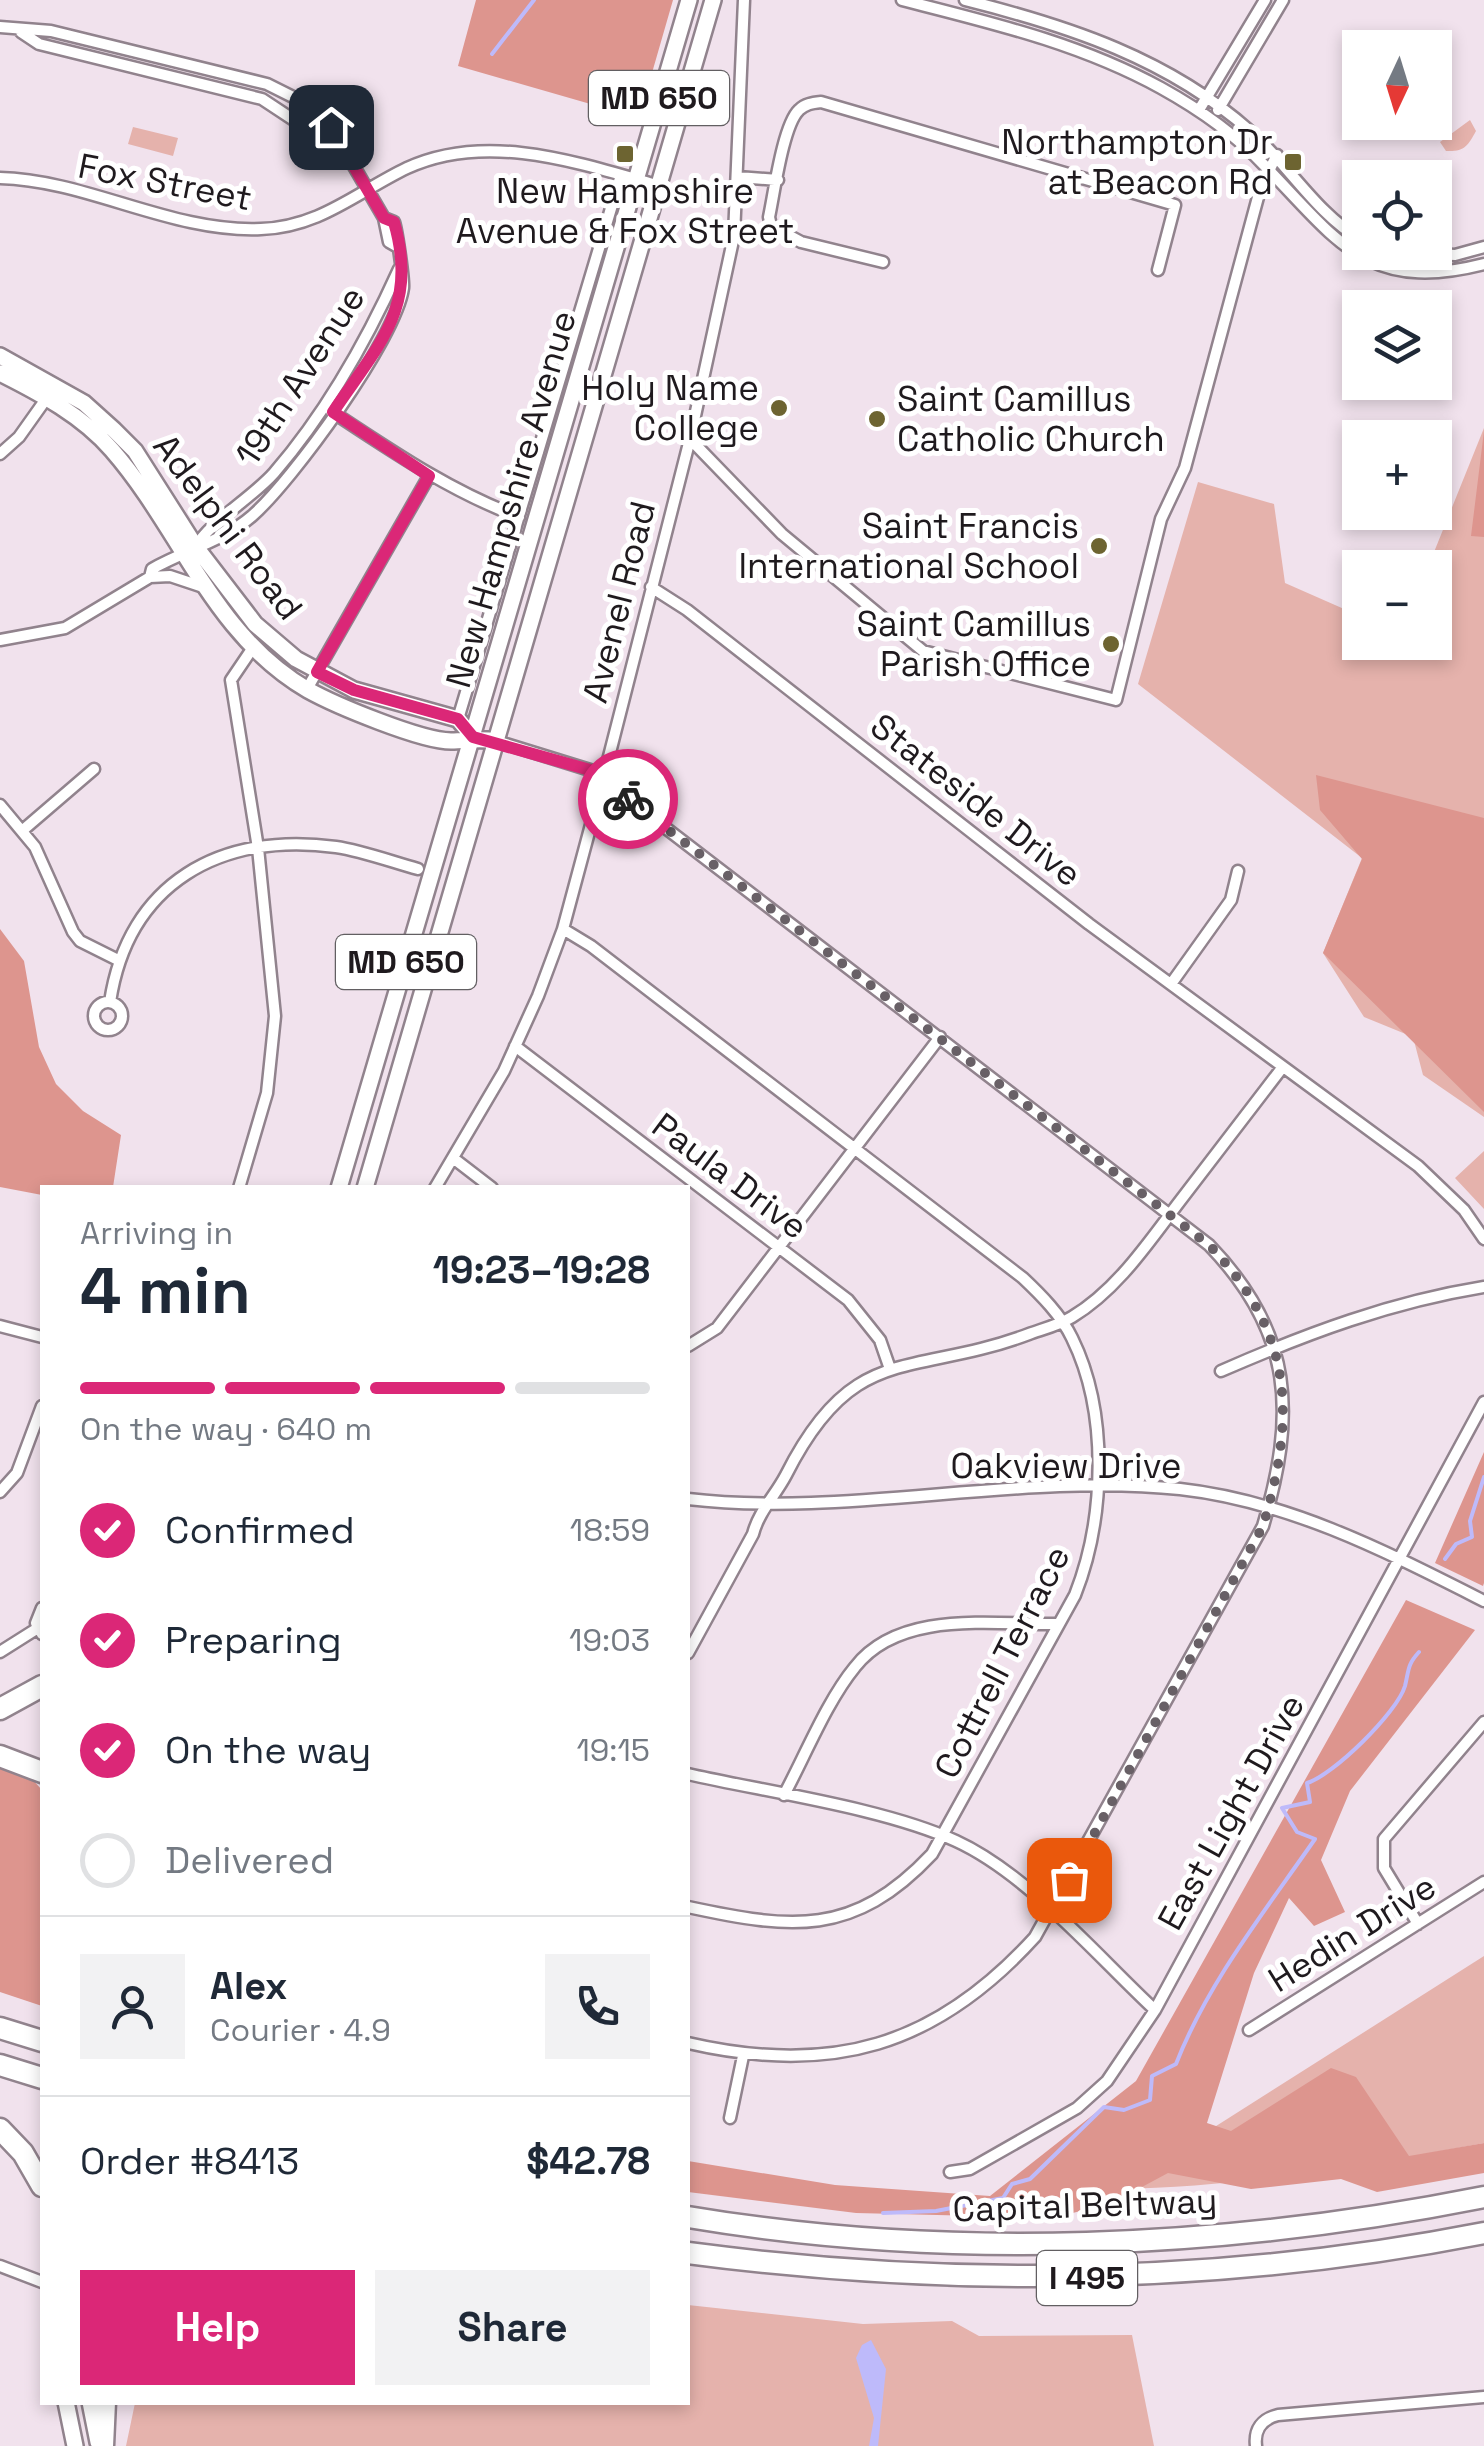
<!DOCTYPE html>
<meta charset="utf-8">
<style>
:root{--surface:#fff;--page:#f2f2f3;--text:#1f2937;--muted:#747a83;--line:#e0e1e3;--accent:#db2777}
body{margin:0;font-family:"Space Grotesk",sans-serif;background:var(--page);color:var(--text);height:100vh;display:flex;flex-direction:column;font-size:38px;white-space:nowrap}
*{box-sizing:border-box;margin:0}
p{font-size:32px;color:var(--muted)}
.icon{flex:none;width:55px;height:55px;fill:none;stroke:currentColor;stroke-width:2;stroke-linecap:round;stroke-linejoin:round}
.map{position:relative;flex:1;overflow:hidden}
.details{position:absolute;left:40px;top:1185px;width:650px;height:1220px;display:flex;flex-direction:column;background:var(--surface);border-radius:0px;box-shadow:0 5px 15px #0003}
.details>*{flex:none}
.needle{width:65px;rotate:184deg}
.buttons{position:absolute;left:1342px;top:30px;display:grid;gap:20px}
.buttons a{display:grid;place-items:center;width:110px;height:110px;border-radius:0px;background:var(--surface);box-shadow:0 5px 15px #0003;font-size:50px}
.pin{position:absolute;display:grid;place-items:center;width:85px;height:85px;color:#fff;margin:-42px;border-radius:20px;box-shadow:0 5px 15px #0006}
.courier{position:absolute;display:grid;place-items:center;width:100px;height:100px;margin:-50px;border:8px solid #db2777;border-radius:50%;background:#fff;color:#222;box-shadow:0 2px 12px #0007}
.summary em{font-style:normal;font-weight:700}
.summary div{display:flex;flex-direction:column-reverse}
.summary{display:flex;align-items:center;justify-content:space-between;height:170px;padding:0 40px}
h1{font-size:65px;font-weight:700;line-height:75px}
.bar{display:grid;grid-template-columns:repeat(4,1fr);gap:15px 10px;align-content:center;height:120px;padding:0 40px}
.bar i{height:12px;border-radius:8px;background:var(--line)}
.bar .selected{background:var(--accent)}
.bar p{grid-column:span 4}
.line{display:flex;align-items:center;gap:25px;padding:0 40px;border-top:2px solid var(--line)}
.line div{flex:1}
.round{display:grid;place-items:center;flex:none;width:105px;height:105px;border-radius:0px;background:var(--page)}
ol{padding:0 40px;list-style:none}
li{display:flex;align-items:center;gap:30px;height:110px}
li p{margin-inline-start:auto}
li .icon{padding:10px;border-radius:50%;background:var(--accent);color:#fff;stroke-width:4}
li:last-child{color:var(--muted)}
li i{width:55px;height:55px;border:5px solid var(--line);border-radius:50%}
.cta{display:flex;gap:20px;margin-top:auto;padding:20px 40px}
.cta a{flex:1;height:115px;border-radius:0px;background:var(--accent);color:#fff;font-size:40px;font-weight:700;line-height:115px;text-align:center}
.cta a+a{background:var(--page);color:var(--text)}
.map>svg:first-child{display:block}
.green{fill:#e5b2ac}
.forest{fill:#dd958e}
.water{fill:#bebafa}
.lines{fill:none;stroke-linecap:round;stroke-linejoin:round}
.stream{stroke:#bebafa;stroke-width:4}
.minor-casing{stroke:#91838d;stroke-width:15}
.secondary-casing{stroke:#91838d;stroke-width:20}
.primary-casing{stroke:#91838d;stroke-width:20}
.motorway-casing{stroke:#91838d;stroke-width:25}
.minor{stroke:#fff;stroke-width:10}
.secondary{stroke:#fff;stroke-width:15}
.primary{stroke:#fff;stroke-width:15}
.motorway{stroke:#fff;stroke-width:20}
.done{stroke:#686066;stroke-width:10;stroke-dasharray:0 18}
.route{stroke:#db2777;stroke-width:12}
.poi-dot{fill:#6d6431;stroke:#fff;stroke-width:4}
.labels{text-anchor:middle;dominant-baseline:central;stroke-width:10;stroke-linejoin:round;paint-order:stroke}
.shield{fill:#fff;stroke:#625f62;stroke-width:2.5}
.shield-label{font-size:32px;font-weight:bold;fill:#1f1a1e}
.poi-label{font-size:35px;fill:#1f1a1e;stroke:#fff;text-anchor:end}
.street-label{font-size:35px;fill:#1f1a1e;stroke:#fff}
</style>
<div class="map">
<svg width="1484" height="2446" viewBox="0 0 1484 2446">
<rect width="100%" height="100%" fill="#f1e2ed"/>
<path class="green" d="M1470 120 1476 131C1468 146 1464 152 1446 151L1440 142Z
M133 127 178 138 173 156 128 144Z
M1484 428V1117L1423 1075 1413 1037 1364 1017 1323 953 1362 858 1138 684 1198 482 1274 504 1285 583 1360 616V642H1435V568L1428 567Z
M1484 1151V1209L1455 1178Z
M1484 1956V2143C1362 2166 1241 2187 1117 2189Z
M688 2305 863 2324 952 2321 979 2336 1132 2335 1154 2446H126L135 2403 688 2402Z"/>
<path class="forest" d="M476 0H673L639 118 458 66Z
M1484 431V537L1471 536Z
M1316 775 1484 818V1112L1323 953 1362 859 1320 810Z
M0 929 24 961 39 1047 56 1084 83 1111 121 1135 113 1187 42 1188V1195L0 1187Z
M1484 1452V1583L1483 1586 1435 1563Z
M1406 1600 1475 1630 1350 1791 1321 1860 1345 1912 1314 1926 1289 1898 1254 1973 1207 2123 1231 2131 1331 2068 1356 2077 1409 2156 1484 2143V2173L1377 2192 1341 2179 1251 2189 1168 2173 1114 2202 1054 2218 856 2213 688 2192V2161L835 2185 990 2196 1136 2081Z
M0 1767 32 1779 42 1790V2006L0 1992Z"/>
<path class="water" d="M871 2340 886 2369 878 2446H869L874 2418 856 2358 862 2345Z"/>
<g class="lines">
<path class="stream" d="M492 54 534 0
M1445 1559 1456 1544 1472 1537 1470 1521 1484 1477
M883 2213 936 2211 1003 2198 1012 2184 1030 2179 1104 2107 1124 2110 1150 2100 1152 2076 1176 2064C1208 1982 1265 1911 1315 1839L1297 1832 1282 1808 1310 1802 1307 1783C1332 1776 1397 1713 1405 1686 1409 1670 1407 1665 1419 1652"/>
<g class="minor-casing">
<path id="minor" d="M902 0C992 23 1079 43 1161 88 1199 109 1235 134 1265 166 1337 240 1367 294 1484 264
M965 0C1069 26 1169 59 1250 131 1288 164 1316 213 1360 239
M0 27 51 31 267 84 295 98 331 127 384 218 394 222C397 231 404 281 403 288 396 339 292 481 252 516 222 542 185 550 152 569L150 577 65 628 0 640
M21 32 39 44 262 99 318 136 337 143
M1199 110 1265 0
M1218 110 1283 0
M738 177 778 180
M0 178C87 180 172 233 261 229 320 227 357 192 407 168 487 131 579 163 660 186
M384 218 389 242 396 246
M1397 252 1455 255 1484 247
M883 262 801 242 771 226 769 217C774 194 783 125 799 110 805 104 812 103 821 102L1175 205 1158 270
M331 411C393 452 450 491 519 517
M690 439 782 534 923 651 1116 700 1161 519 1185 468 1261 186 1277 155
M0 454 19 437 46 399
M196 547C207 524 253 497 274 473 325 414 367 340 399 269
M150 577 170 576 203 587
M651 587 687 610 1089 924 1418 1166 1464 1210 1484 1239
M307 689 429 476
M458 719 621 175
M496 741 590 770 1209 1245C1294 1333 1296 1415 1263 1526L1035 1937C935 2047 831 2076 688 2043
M0 805 35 847 73 932 80 941 118 960
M23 830 94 769
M563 929 591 946 1023 1278C1041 1295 1061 1315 1072 1338 1109 1413 1105 1519 1075 1595L932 1854C853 1938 791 1929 688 1907
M1171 984 1231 900 1238 871
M110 1002C128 883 221 831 336 847 363 851 392 862 418 869
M94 1016a14 14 0 1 1 28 0a14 14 0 1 1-28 0Z
M515 1046 848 1300 880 1340 889 1366
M453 1158 492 1188
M239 1188 267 1093 275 1016 258 848 231 680 252 649
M435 1188 504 1071 538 996 563 929 603 780 690 439 734 236 744 0
M0 1326 42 1337
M688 1346 717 1328 940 1037
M1221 1371C1308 1333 1391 1302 1484 1287
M0 1492 17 1473 42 1406
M688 1499C847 1518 1019 1472 1180 1489 1289 1501 1387 1552 1484 1601
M42 1608 36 1623 42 1634
M0 1652 38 1628
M688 1653 753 1534C759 1511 775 1496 786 1475 854 1340 912 1378 1029 1334 1043 1329 1059 1325 1072 1317 1117 1290 1148 1243 1180 1201 1214 1157 1248 1113 1282 1068
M688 1774C767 1792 884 1808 956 1841 1028 1874 1097 1956 1155 2010
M784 1795C805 1756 827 1701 855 1667 900 1609 994 1625 1059 1624
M1418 1924 1384 1868V1839L1484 1722
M1249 2030 1484 1882
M730 2118 743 2056
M950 2172 970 2169 1077 2108 1107 2081 1155 2010 1484 1402
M0 2266 42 2282
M1256 2446C1254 2429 1262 2419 1278 2415L1484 2397"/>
</g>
<g class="secondary-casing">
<path id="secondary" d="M0 356 84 403 114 430 135 451 196 547 255 624 296 659 354 690 458 719 473 737
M0 373C40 393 83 416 112 450 181 529 213 635 308 690 335 705 421 741 451 741 467 741 479 738 496 741"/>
</g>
<g class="primary-casing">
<path id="primary" d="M339 1188 689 0
M365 1188 713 0
M66 2402 75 2446
M90 2402 98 2442"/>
</g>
<g class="motorway-casing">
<path id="motorway" d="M0 1709 42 1686
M0 1756 42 1772
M0 2028 42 2041
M0 2065 42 2078
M0 2129 23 2153 42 2186
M688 2217C950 2261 1223 2249 1484 2197
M688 2253C954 2288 1219 2285 1484 2233
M103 2446 105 2402"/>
</g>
<use href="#minor" class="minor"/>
<use href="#secondary" class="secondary"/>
<use href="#primary" class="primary"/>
<use href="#motorway" class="motorway"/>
</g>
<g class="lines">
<path class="done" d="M628 799 1209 1245C1294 1333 1296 1416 1263 1526L1069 1880"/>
<path class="route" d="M331 127 384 218 394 222C419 307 379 344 333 412L429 476 317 672 354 690 458 719 473 737 590 770 628 799"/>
</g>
<g class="poi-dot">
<rect x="615" y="144" width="20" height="20" rx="5"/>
<rect x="1283" y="152" width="20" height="20" rx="5"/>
<circle cx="779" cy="408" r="10"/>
<circle cx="877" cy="419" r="10"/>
<circle cx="1099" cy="546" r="10"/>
<circle cx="1111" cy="644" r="10"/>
</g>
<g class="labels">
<g class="shield">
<rect x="589" y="71" width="140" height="54" rx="8"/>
<rect x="336" y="935" width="140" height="54" rx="8"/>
<rect x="1037" y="2251" width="100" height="54" rx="8"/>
</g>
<g class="shield-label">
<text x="659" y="98">MD 650</text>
<text x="406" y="962">MD 650</text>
<text x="1087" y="2278">I 495</text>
</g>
<g class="poi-label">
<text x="1273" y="142">Northampton Dr<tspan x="1273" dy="40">at Beacon Rd</tspan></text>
<text x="625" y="191" text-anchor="middle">New Hampshire<tspan x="625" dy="40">Avenue &amp; Fox Street</tspan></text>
<text x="759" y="388">Holy Name<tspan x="759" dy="40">College</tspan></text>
<text x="897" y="399" text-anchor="start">Saint Camillus<tspan x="897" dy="40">Catholic Church</tspan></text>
<text x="1079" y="526">Saint Francis<tspan x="1079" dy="40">International School</tspan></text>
<text x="1091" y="624">Saint Camillus<tspan x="1091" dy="40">Parish Office</tspan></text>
</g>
<g class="street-label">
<text transform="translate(165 182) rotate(11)">Fox Street</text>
<text transform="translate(300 376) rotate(-57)">19th Avenue</text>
<text transform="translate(511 499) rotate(-74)">New Hampshire Avenue</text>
<text transform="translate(228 527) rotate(53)">Adelphi Road</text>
<text transform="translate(619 602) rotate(-76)">Avenel Road</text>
<text transform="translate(976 800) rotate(38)">Stateside Drive</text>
<text transform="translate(730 1176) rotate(37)">Paula Drive</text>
<text x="1066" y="1466">Oakview Drive</text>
<text transform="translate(1002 1662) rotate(-63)">Cottrell Terrace</text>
<text transform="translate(1231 1812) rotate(-61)">East Light Drive</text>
<text transform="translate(1352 1933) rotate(-32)">Hedin Drive</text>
<text transform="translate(1085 2205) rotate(-2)">Capital Beltway</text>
</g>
</g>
</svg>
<div class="buttons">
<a><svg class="needle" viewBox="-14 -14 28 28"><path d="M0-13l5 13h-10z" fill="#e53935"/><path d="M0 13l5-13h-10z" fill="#747a83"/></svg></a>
<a><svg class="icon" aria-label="locate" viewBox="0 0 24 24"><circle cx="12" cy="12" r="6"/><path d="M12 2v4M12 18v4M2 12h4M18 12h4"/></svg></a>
<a><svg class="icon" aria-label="layers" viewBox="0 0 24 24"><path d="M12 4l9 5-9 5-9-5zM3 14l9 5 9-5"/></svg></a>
<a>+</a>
<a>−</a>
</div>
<div class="pin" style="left:1069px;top:1880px;background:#ea580c"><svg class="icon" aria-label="bag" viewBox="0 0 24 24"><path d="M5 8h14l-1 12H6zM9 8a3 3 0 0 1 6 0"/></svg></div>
<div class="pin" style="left:331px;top:127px;background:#1f2937"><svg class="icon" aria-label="home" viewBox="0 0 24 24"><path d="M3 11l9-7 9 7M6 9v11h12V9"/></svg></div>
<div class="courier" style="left:628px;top:799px"><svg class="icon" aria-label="bike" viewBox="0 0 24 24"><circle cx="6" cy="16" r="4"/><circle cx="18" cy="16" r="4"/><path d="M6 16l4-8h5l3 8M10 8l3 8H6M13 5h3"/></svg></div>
<section class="details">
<div class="summary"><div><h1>4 min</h1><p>Arriving in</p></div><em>19:23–19:28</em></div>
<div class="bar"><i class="selected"></i><i class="selected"></i><i class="selected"></i><i></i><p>On the way · 640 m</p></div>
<ol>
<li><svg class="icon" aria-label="check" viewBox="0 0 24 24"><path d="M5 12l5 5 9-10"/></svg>Confirmed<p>18:59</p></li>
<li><svg class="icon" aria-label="check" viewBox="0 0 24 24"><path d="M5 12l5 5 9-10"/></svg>Preparing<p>19:03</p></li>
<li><svg class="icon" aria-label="check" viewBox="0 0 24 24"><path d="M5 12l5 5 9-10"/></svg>On the way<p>19:15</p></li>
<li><i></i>Delivered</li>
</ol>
<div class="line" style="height:180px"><a class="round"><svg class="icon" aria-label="person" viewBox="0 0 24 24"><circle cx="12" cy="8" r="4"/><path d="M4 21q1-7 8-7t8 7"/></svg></a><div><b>Alex</b><p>Courier · 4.9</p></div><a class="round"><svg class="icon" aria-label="phone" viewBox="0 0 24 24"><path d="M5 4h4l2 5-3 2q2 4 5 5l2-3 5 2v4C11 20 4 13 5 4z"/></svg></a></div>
<div class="line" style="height:130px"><div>Order #8413</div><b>$42.78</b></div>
<div class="cta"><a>Help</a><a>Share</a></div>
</section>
</div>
